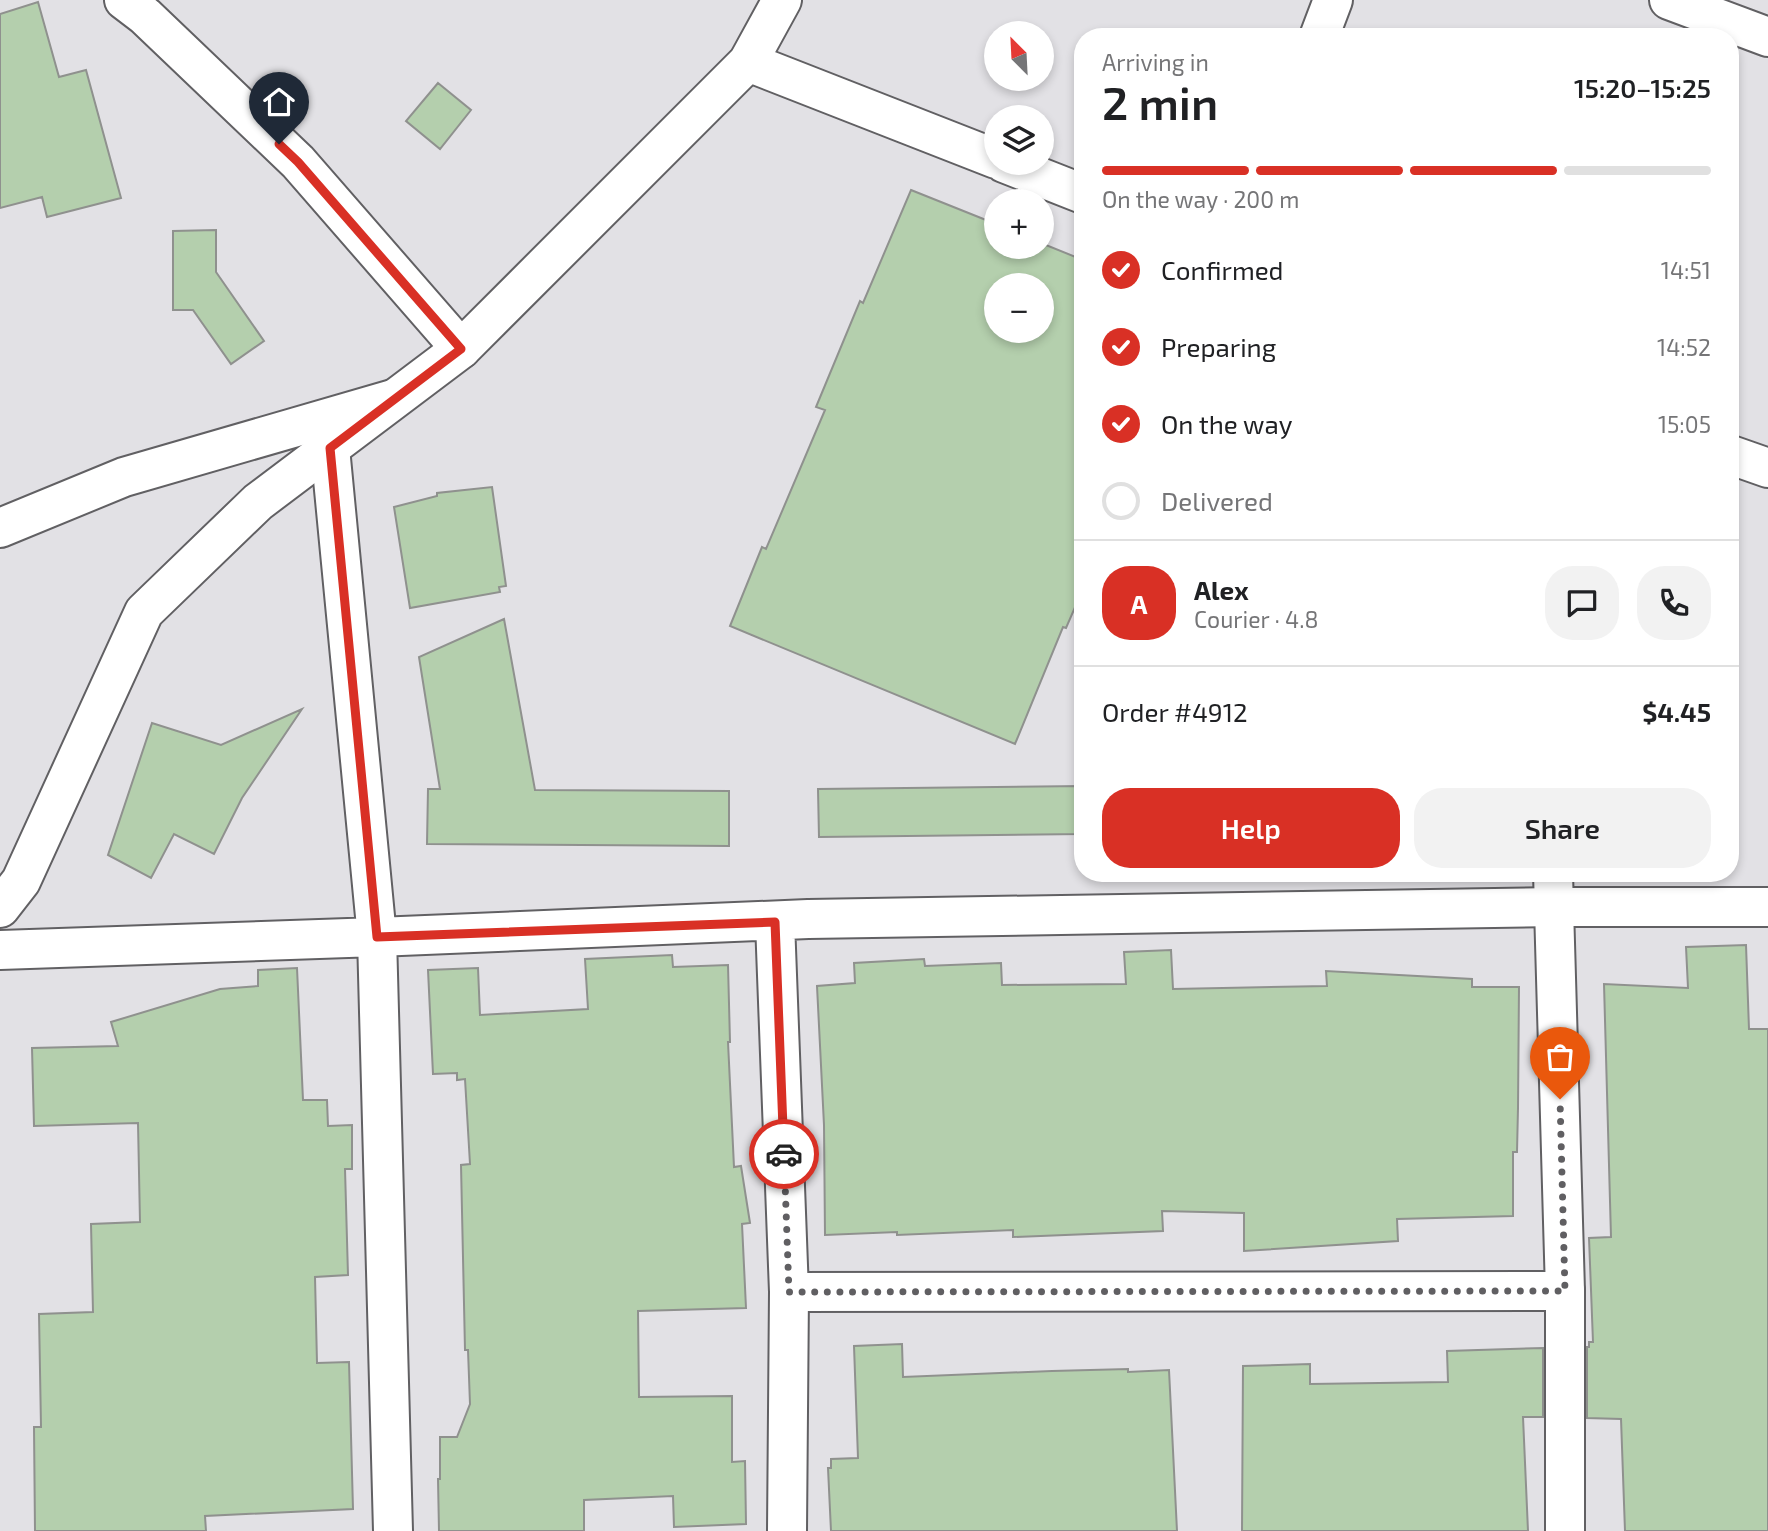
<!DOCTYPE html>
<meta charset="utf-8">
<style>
:root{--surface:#fff;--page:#f2f2f2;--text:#202124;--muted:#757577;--line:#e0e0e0;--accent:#d93025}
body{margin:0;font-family:"Exo 2",sans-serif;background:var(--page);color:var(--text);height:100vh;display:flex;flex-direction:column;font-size:26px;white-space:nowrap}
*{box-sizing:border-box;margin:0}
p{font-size:23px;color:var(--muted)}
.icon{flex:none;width:38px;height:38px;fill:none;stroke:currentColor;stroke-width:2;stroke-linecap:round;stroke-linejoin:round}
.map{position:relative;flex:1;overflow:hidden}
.side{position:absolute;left:1074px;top:28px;width:665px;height:854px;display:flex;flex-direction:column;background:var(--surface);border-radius:28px;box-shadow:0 4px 10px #0003}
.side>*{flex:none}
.needle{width:46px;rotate:336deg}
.buttons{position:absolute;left:984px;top:21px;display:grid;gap:14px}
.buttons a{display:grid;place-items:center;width:70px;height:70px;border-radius:50%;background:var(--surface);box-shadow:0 4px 10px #0003;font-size:35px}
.pin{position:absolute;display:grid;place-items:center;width:60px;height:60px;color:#fff;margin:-72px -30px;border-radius:50% 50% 50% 0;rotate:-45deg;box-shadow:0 0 7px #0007}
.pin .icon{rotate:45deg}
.courier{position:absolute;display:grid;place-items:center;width:70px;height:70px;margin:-35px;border:5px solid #d93025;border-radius:50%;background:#fff;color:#222;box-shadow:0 2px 9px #0007}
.overview em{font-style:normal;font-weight:600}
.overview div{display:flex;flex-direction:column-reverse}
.overview{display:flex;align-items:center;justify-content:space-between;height:119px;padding:0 28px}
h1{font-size:46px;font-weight:600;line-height:52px}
.bar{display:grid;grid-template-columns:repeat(4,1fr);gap:10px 7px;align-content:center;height:84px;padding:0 28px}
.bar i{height:9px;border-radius:5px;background:var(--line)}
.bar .selected{background:var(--accent)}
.bar p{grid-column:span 4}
.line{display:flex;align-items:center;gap:18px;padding:0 28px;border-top:2px solid var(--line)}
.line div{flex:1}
.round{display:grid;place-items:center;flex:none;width:74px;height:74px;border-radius:28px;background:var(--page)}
ol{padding:0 28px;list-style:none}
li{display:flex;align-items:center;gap:21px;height:77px}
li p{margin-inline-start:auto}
li .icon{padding:7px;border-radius:50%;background:var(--accent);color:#fff;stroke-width:4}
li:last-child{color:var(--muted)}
li i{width:38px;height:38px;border:4px solid var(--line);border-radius:50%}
.cta{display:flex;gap:14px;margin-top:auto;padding:14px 28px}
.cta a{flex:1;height:80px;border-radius:28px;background:var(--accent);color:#fff;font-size:28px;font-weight:600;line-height:80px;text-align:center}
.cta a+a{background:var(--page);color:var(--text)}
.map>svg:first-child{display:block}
.building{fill:#b4cfad;stroke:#8f918e;stroke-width:2;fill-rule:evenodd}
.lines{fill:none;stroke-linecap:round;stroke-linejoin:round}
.minor-casing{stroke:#616063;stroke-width:42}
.secondary-casing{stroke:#616063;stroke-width:42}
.minor{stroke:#fff;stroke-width:38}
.secondary{stroke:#fff;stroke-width:38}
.done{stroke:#605f62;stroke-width:7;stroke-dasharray:0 12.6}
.route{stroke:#d93025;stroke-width:9}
</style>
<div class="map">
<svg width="1768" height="1531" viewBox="0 0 1768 1531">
<rect width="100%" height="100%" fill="#e2e1e5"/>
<path class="building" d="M38 2 59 77 86 70 121 198 47 217 42 197 0 208V14Z
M438 83 471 110 440 149 406 121Z
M911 190 996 224V247H1041V243L1083 260V589L1066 628 1063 627 1015 744 730 626 762 547 766 549 825 410 816 407 860 301 863 303ZM996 285H1041V331H996Z
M216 230V272L264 341 231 364 193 310H173V231Z
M492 487 506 586 499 587 500 592 410 608 394 507 437 496V493Z
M504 619 535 790 729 791V846L427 844 428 789H440L419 657Z
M302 709 242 798 214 854 174 834 151 878 108 855 152 723 221 745Z
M1083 786V834L819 837 818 789Z
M1746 945 1749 1029H1768V1531H1625L1621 1419 1587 1418V1347H1589V1342H1593L1589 1238 1611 1237 1604 984 1688 988 1686 947Z
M1171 950 1173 989 1327 986 1326 971 1472 979V987H1519L1518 1108 1517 1152H1513V1216L1397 1219 1398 1241 1244 1251V1213L1162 1211 1163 1231 1013 1237V1230L897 1235V1232L825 1235 824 1125 817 986 855 983 854 963 924 959 925 966 1001 963 1002 985 1126 984 1124 952Z
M672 955 673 967 728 965 730 1042H728L734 1167 741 1166 750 1223 742 1224 746 1308 638 1311 639 1397 732 1396V1462L745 1461 746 1524 674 1527 673 1496 584 1500V1531H439L438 1479H440V1437H457L470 1404 468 1350H465L461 1165 470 1164 465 1079 457 1080V1073L433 1074 428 970 478 968 480 1015 588 1009 585 959Z
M297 968 303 1100H327L328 1126 352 1125V1169H345L348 1275 315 1277 317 1363 349 1362 353 1509 205 1516 206 1531H35L34 1427H41L39 1314 93 1312 91 1224 140 1222 138 1123 34 1126 32 1048 118 1046 111 1022 220 989 258 986V970Z
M902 1344 903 1377 1052 1371 1128 1369V1372L1169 1370 1177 1531H831L828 1468H831V1459L858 1458 854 1346Z
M1543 1348V1417H1523L1528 1531H1242L1243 1366 1310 1364V1384L1448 1382 1447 1351Z"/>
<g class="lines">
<g class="minor-casing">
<path id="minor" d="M124 0 145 16 298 162 461 349
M1669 0 1768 37
M1319 37 1333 0
M748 62 996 159
M1004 163 1083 194
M330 448 377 937 393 1531
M1731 455 1768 468
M0 528 124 477 393 399
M775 922 789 1292 787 1531
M0 950 377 937 808 919 1555 907H1768
M789 1292 1565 1291"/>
</g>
<g class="secondary-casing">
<path id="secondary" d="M1553 873 1565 1291V1531
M0 908 21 881 144 612 258 502 461 349 748 62 782 0"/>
</g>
<use href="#minor" class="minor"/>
<use href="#secondary" class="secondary"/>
</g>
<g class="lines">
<path class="done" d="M784 1154 789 1292 1565 1291 1560 1099"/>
<path class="route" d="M279 144 298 162 461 349 330 448 377 937 775 922 784 1154"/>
</g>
</svg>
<div class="buttons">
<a><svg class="needle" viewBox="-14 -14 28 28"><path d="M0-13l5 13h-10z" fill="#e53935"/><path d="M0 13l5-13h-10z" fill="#757577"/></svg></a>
<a><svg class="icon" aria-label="layers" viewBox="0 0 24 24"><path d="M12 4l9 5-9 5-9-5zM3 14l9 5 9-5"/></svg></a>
<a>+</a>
<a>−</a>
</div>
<div class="pin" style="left:1560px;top:1099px;background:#ea580c"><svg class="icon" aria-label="bag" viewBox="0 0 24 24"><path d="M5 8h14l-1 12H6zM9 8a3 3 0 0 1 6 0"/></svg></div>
<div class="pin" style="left:279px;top:144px;background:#1f2937"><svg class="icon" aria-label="home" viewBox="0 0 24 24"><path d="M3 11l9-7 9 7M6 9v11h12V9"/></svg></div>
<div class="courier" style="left:784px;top:1154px"><svg class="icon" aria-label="car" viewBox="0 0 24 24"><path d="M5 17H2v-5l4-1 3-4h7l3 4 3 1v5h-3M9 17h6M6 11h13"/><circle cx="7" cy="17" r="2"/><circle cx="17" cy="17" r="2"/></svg></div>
<section class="side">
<div class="overview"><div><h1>2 min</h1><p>Arriving in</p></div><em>15:20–15:25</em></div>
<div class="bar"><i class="selected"></i><i class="selected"></i><i class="selected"></i><i></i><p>On the way · 200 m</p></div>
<ol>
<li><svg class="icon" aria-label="check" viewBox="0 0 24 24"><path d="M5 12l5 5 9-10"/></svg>Confirmed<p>14:51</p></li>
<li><svg class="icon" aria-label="check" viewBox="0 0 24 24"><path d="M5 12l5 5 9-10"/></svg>Preparing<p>14:52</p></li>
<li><svg class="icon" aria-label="check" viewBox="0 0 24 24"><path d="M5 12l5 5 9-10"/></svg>On the way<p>15:05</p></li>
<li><i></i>Delivered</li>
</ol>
<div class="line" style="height:126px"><b class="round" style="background:var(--accent);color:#fff">A</b><div><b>Alex</b><p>Courier · 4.8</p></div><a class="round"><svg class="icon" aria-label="chat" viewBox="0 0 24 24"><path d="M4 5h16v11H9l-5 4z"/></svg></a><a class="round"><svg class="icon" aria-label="phone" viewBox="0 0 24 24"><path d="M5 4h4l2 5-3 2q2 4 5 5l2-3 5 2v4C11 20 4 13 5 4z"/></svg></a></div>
<div class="line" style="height:91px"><div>Order #4912</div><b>$4.45</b></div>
<div class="cta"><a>Help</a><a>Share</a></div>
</section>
</div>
